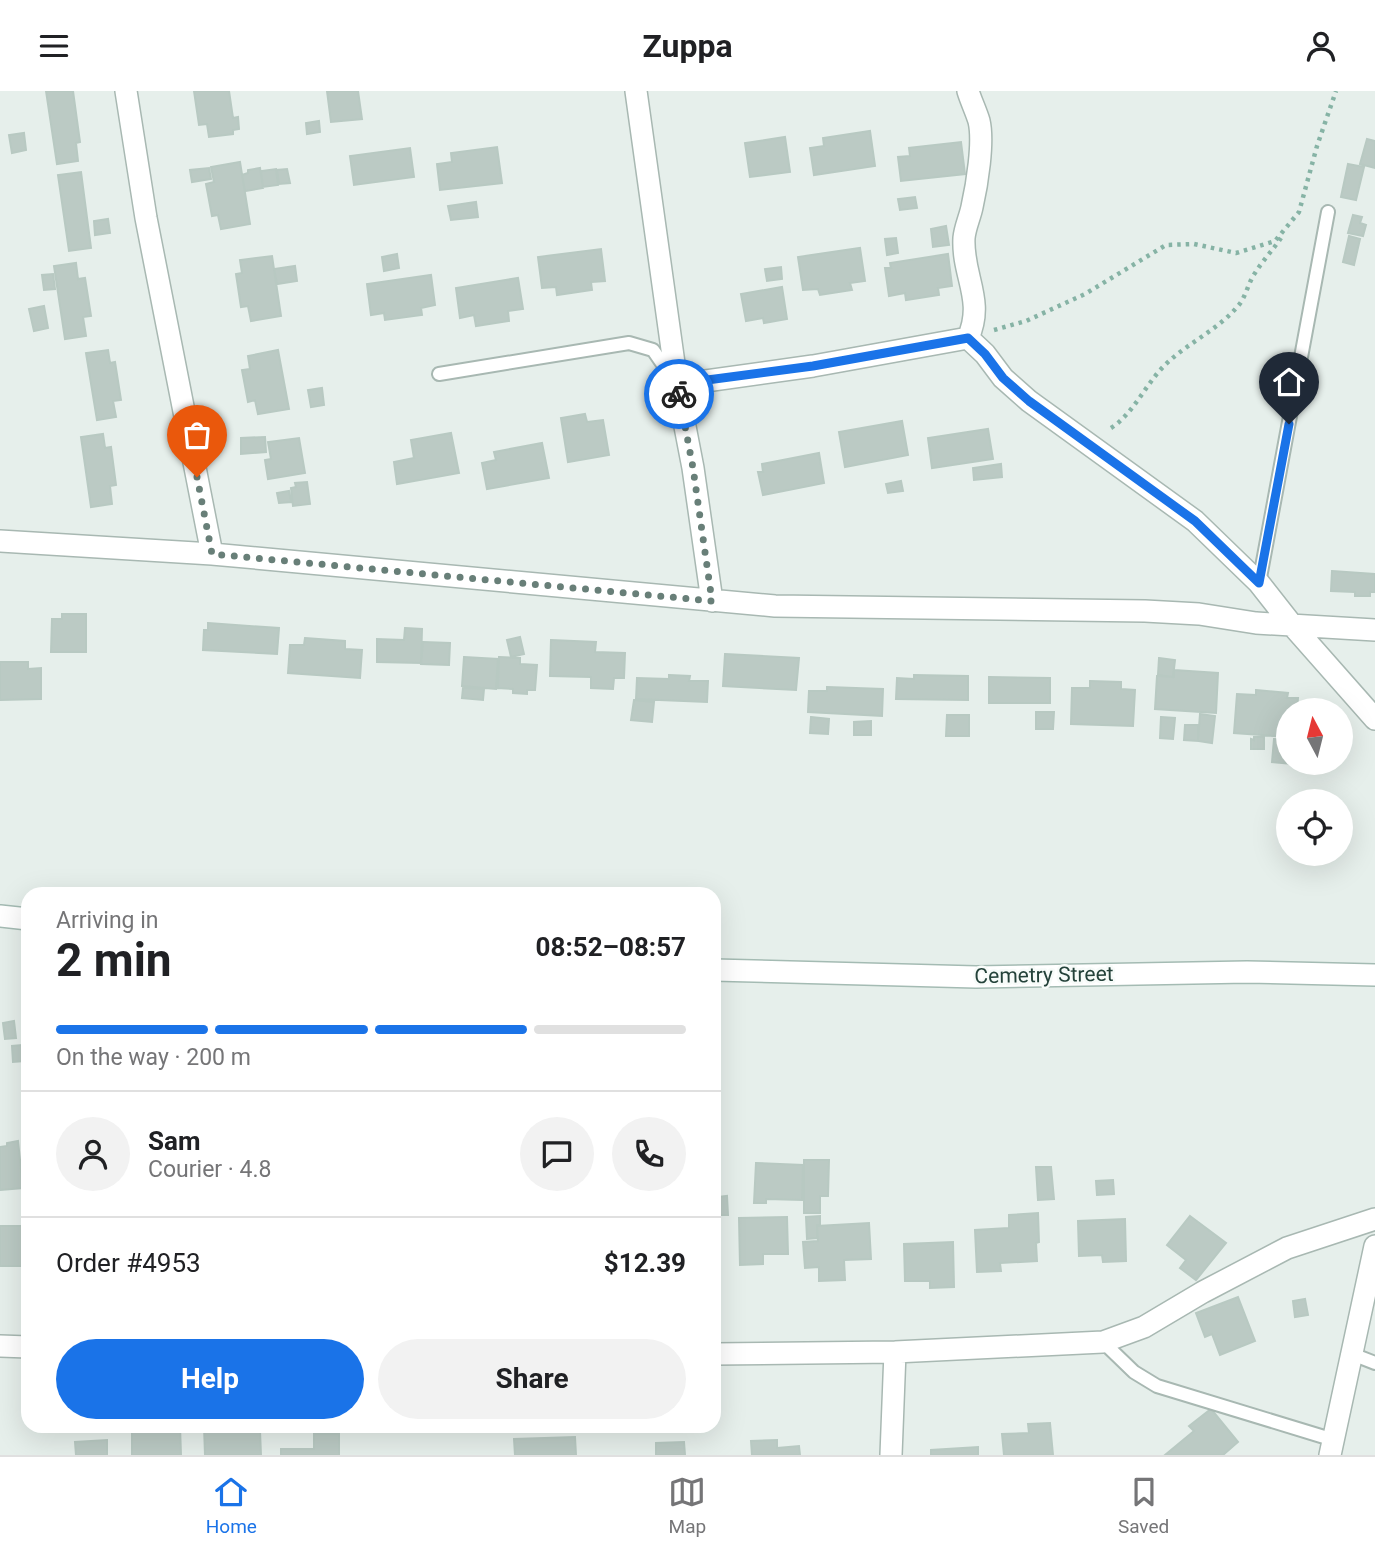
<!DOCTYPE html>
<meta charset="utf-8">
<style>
:root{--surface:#fff;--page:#f2f2f2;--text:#202124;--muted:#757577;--line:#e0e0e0;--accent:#1a73e8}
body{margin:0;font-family:Roboto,sans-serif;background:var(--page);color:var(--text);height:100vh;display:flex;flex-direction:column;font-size:26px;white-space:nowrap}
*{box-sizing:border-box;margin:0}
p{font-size:23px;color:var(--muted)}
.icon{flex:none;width:38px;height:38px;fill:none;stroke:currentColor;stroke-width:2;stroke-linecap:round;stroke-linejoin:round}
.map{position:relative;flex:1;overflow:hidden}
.sheet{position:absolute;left:21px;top:796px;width:700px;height:546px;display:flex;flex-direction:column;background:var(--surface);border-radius:21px;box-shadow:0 7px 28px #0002}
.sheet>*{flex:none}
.needle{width:46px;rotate:353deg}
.controls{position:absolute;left:1276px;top:607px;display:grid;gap:14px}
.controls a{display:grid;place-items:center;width:77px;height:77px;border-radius:50%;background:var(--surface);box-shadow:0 7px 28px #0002;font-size:35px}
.pin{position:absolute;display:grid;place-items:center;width:60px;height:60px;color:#fff;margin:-72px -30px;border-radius:50% 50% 50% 0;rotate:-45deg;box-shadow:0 0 7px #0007}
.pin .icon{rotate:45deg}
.courier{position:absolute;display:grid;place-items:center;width:70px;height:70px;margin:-35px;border:5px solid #1a73e8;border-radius:50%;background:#fff;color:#222;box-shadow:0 2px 9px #0007}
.headline em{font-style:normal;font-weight:700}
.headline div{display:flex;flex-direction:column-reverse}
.headline{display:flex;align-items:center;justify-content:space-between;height:119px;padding:0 35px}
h1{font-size:46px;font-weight:700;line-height:52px}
.bar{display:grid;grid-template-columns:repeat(4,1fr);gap:10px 7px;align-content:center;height:84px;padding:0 35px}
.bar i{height:9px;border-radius:5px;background:var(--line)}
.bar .current{background:var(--accent)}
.bar p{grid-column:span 4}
.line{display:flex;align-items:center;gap:18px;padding:0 35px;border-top:2px solid var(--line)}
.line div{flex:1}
.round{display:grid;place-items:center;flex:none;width:74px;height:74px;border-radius:37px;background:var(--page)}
.action{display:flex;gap:14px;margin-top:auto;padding:14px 35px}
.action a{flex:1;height:80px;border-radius:42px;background:var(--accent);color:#fff;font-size:28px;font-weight:700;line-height:80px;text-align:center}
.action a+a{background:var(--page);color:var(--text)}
header{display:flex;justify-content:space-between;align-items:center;height:91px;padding:0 35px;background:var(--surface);font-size:32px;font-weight:700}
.menu{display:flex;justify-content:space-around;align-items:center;height:98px;border-top:2px solid var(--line);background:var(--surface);font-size:19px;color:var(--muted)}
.menu a{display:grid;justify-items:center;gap:4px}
.menu .current{color:var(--accent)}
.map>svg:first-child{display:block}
.building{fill:#bbcac4;stroke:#b8c9c2;stroke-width:2}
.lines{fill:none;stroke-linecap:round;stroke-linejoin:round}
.lane-casing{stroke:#a8b8b2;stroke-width:16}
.street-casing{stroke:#a8b8b2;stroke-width:24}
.secondary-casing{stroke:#a4bbb3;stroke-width:24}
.path{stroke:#86b3a5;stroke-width:4.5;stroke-dasharray:3.5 5;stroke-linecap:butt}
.lane{stroke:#fff;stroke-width:12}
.street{stroke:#fff;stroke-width:21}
.secondary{stroke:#fff;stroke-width:21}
.done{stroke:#687f78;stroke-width:7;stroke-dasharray:0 12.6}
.route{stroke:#1a73e8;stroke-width:9}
.labels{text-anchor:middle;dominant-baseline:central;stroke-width:5;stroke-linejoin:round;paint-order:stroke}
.street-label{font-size:21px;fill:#24423a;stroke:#f7fbf9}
</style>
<header><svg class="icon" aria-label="menu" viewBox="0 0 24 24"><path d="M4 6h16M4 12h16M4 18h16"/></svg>Zuppa<svg class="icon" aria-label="person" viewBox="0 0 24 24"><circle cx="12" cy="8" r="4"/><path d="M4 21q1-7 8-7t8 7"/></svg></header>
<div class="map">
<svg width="1375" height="1364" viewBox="0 0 1375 1364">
<rect width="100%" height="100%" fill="#e6efeb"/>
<path class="building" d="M46 0H73L80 51 76 52 78 70 57 73Z
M194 0H229L233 27 238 26 239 38 233 39V43L209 46 207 33 199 34Z
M327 0H358L362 28 331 31Z
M319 30 320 41 307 43 306 32Z
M870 40 875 75 814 84 810 57 824 55 823 47Z
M24 42 26 59 12 62 9 44Z
M785 46 790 81 750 86 745 52Z
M1367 48 1375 50V77L1360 73Z
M961 51 965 83 901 90 898 66 910 65 909 57Z
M497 56 502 92 440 99 437 73 452 71 451 62Z
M410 57 414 86 354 94 350 65Z
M240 71 250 133 221 138 218 124 212 125 206 93 214 91 211 76Z
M1348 73 1364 76 1356 109 1341 106Z
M209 77 211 88 192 91 190 79Z
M260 77 263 97 245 100 242 84 248 82V79Z
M276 78 278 94 263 96 261 80Z
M287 78 290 92 279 93 277 79Z
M81 81 91 157 69 160 58 84Z
M915 106 917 117 900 119 898 108Z
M476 111 478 126 451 129 448 115Z
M1353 124 1362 126 1360 132 1366 134 1363 145 1348 142Z
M108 128 110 142 95 144 94 130Z
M946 135 949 154 933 156 931 138Z
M1349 145 1360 148 1354 174 1343 171Z
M896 147 898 162 887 164 885 148Z
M860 157 865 190 850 192 852 199 820 204 818 198 803 199 798 166Z
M601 158 605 190 591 191 592 199 557 204 556 196 542 197 538 166Z
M397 163 399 177 384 180 382 166Z
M948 163 952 195 938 197 939 204 906 209 905 202 889 205 885 177H891L890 172Z
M272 165 281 225 251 230 248 215 241 216 236 183 242 182 240 169Z
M76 172 78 188 85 187 91 225 83 226 86 245 65 248 54 175Z
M295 175 297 190 277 193 274 178Z
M781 176 782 188 767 190 765 178Z
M53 183 55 198 44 199 42 184Z
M431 184 435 214 421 217 422 224 385 229 384 222 371 224 367 193Z
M518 187 523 218 508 220 509 230 476 235 474 224 460 227 456 197Z
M782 196 787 228 764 232 763 227 746 230 741 203Z
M44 215 48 237 34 240 29 218Z
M108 259 110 272 115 271 121 309 113 310 116 326 97 329 86 262Z
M278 259 289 318 258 323 255 309 248 311 242 279 250 278 248 265Z
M322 297 324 314 311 316 308 299Z
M585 323 587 331 603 329 609 364 568 371 561 327Z
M902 330 908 364 845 376 839 341Z
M988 338 993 368 932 377 928 347Z
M451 342 459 382 397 393 394 371 414 367 411 349Z
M103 343 105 357 111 356 116 394 110 395 112 413 91 416 81 346Z
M265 346 266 361 241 363V347Z
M299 347 305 382 268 388 265 369 271 368 268 351Z
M542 352 549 387 487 398 482 372 496 369 494 361Z
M819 362 824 392 763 404 758 381H763L762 373Z
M1001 373 1002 386 974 389 973 377Z
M901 390 903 400 888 402 886 393Z
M307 391 310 413 293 415 291 397 296 396 295 392Z
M289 400 291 411 279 412 277 402Z
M1332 480 1375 483V501H1370V505H1355V501L1331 500Z
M62 523H86V561H51L52 528H62Z
M208 532 279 537 277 563 203 559 204 539H208Z
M405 537 422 538 421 572 377 571V548L404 549Z
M520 546 524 563 511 566 507 549Z
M305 547 345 550V558L362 559 360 587 288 582 290 554H304Z
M551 549 596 551 595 561 625 562 624 587H614L613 598 591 597V586L550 585Z
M423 551 450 552 449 574 421 573Z
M725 563 799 567 796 599 723 595Z
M464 566 498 568 496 598 462 595Z
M499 566 520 567V573L537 574 535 599H527V603L513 602V598L498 597Z
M1159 567 1175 569 1173 586 1158 584Z
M0 571H28V578L41 577V608L0 609Z
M1174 579 1218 582 1216 622 1155 618 1157 585 1174 586Z
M669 584 690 585 689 590H708L707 611 636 608 637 587 669 588Z
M914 584 968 585V609L896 608 897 587 914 588Z
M989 586 1050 587V612H989Z
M1090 590 1121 591V598L1135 599 1133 635 1071 633 1072 597H1090Z
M827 596 883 598 882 625 808 621 809 600H827Z
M463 597 484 598 483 609 462 607Z
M1256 599 1288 602 1287 607H1298L1297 620H1288V646L1234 642 1237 603 1256 604Z
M634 609 654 611 652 631 631 629Z
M1036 621H1054L1053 638H1036Z
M1200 623 1215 625 1212 652 1198 650Z
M947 624H969V645H946Z
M811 626 829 628 828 643 810 642Z
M1161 626 1175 627 1173 648 1160 647Z
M871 630V644H854V631Z
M1185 634H1198V650L1184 649Z
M1254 646H1264V658H1251V648L1254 649Z
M1274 648 1288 649V672L1293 673 1272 671Z
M14 930 16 947 5 948 3 932Z
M22 954 24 970 13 971 12 955Z
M18 1050 23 1097 0 1099V1056L7 1055V1052Z
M804 1069H829L828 1105H820V1122H804Z
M756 1072 803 1074 802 1109 766 1108V1112H754Z
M1036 1076H1051L1054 1108 1038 1109Z
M1113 1089 1114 1103 1097 1104 1096 1090Z
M727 1105 728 1124H719V1106Z
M1038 1122 1039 1151 1036 1152 1037 1170 1000 1172 1001 1180 977 1181 975 1139 1009 1137V1124Z
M820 1125V1134H817V1147L807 1148 806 1126Z
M1190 1125 1226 1152 1196 1189 1180 1177 1186 1169 1167 1154Z
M714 1126H717L719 1171H714Z
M787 1126 788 1163H763V1173L740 1174 739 1127Z
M1125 1128 1126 1170 1103 1171 1102 1164 1079 1165 1078 1130Z
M869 1132 871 1168 844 1169 845 1189 819 1190V1176L805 1177 803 1151 818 1150 817 1135Z
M0 1135H22V1175H0Z
M953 1151 954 1196 930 1197V1190H905L904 1153Z
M1238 1206 1255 1250 1220 1264 1212 1243 1205 1246 1196 1222Z
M1305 1208 1308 1224 1295 1226 1293 1210Z
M1211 1318 1238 1351 1223 1364H1165L1194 1340 1189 1335Z
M1050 1332 1053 1364H1004L1002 1343 1029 1342 1028 1333Z
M153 1335H180L181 1364H132V1340L153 1339Z
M204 1335H230L231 1341 260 1340 261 1364H205Z
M314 1343H339V1364H281V1358H314Z
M575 1346 576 1364H515L514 1348Z
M107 1349V1364H76L75 1351Z
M777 1349V1357L799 1355 800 1364H752L751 1350Z
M684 1351 685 1364H656V1352Z
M978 1356V1364H931V1359Z"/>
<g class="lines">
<g class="lane-casing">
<path id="lane" d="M439 283 629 252 653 259 673 288
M1259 492 1328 121
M1103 1251 1134 1281 1157 1295 1334 1349
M1352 1263 1375 1272"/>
</g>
<g class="street-casing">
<path id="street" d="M126 0 146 127 212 463
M636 0 677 294 693 377 712 510
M968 0C971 10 976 20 979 30 984 51 977 94 972 116 970 126 965 136 964 147 962 185 985 209 968 247
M677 294 813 275 968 247 985 263 1003 287 1029 310 1195 430 1259 492 1292 534 1375 628
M0 450 212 463 775 515 1145 520 1199 523 1256 532 1375 539
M0 1255 28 1256
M714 1263 895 1261 1103 1251 1144 1236 1203 1201 1287 1157 1375 1128
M891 1364 895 1261
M1330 1364 1375 1155"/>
</g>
<g class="secondary-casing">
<path id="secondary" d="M0 825 28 828
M714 879 976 886 1247 881 1375 884"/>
</g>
<path class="path" d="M994 239 1026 230 1085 203 1166 154 1194 153 1236 162 1275 150 1299 121 1317 55 1336 0
M1111 337C1133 323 1144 296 1163 276 1185 253 1217 240 1238 215 1246 206 1248 192 1255 182 1263 169 1273 159 1281 147"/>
<use href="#lane" class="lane"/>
<use href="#street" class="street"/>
<use href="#secondary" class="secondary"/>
</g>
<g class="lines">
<path class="done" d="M197 386 212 463 712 510 693 377 679 303"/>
<path class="route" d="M679 303 677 293 813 275 968 247 985 263 1003 287 1029 310 1195 430 1259 492 1289 333"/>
</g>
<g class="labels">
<g class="street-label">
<text transform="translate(1044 884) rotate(-1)">Cemetry Street</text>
</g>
</g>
</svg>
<div class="controls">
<a><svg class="needle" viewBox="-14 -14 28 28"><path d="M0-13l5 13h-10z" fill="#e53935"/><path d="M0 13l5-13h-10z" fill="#757577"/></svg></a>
<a><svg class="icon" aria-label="locate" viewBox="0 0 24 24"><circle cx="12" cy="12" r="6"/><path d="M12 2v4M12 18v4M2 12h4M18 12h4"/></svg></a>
</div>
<div class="pin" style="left:197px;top:386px;background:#ea580c"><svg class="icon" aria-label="bag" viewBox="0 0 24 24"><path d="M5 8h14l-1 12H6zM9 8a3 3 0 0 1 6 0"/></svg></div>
<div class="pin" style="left:1289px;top:333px;background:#1f2937"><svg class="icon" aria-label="home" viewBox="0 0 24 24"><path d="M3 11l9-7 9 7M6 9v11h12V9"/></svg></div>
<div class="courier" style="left:679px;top:303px"><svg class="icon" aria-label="bike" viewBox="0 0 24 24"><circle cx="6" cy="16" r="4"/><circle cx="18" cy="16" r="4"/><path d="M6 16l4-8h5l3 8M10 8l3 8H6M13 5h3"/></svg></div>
<section class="sheet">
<div class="headline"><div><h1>2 min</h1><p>Arriving in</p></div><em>08:52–08:57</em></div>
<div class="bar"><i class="current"></i><i class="current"></i><i class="current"></i><i></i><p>On the way · 200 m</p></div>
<div class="line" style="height:126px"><a class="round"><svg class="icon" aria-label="person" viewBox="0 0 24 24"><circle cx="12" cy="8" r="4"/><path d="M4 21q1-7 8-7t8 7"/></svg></a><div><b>Sam</b><p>Courier · 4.8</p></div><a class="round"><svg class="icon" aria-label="chat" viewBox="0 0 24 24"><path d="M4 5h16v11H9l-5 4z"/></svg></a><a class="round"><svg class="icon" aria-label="phone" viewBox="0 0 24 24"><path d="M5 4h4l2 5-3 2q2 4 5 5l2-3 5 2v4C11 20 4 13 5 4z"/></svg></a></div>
<div class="line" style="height:91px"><div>Order #4953</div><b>$12.39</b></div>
<div class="action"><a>Help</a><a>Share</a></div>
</section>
</div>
<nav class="menu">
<a class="current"><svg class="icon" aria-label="home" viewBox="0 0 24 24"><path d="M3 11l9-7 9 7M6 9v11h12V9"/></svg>Home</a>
<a><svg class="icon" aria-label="map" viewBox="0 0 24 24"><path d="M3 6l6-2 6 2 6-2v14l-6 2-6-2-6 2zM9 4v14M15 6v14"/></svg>Map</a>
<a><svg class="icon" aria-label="saved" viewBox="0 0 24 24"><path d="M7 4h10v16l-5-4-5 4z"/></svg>Saved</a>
</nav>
